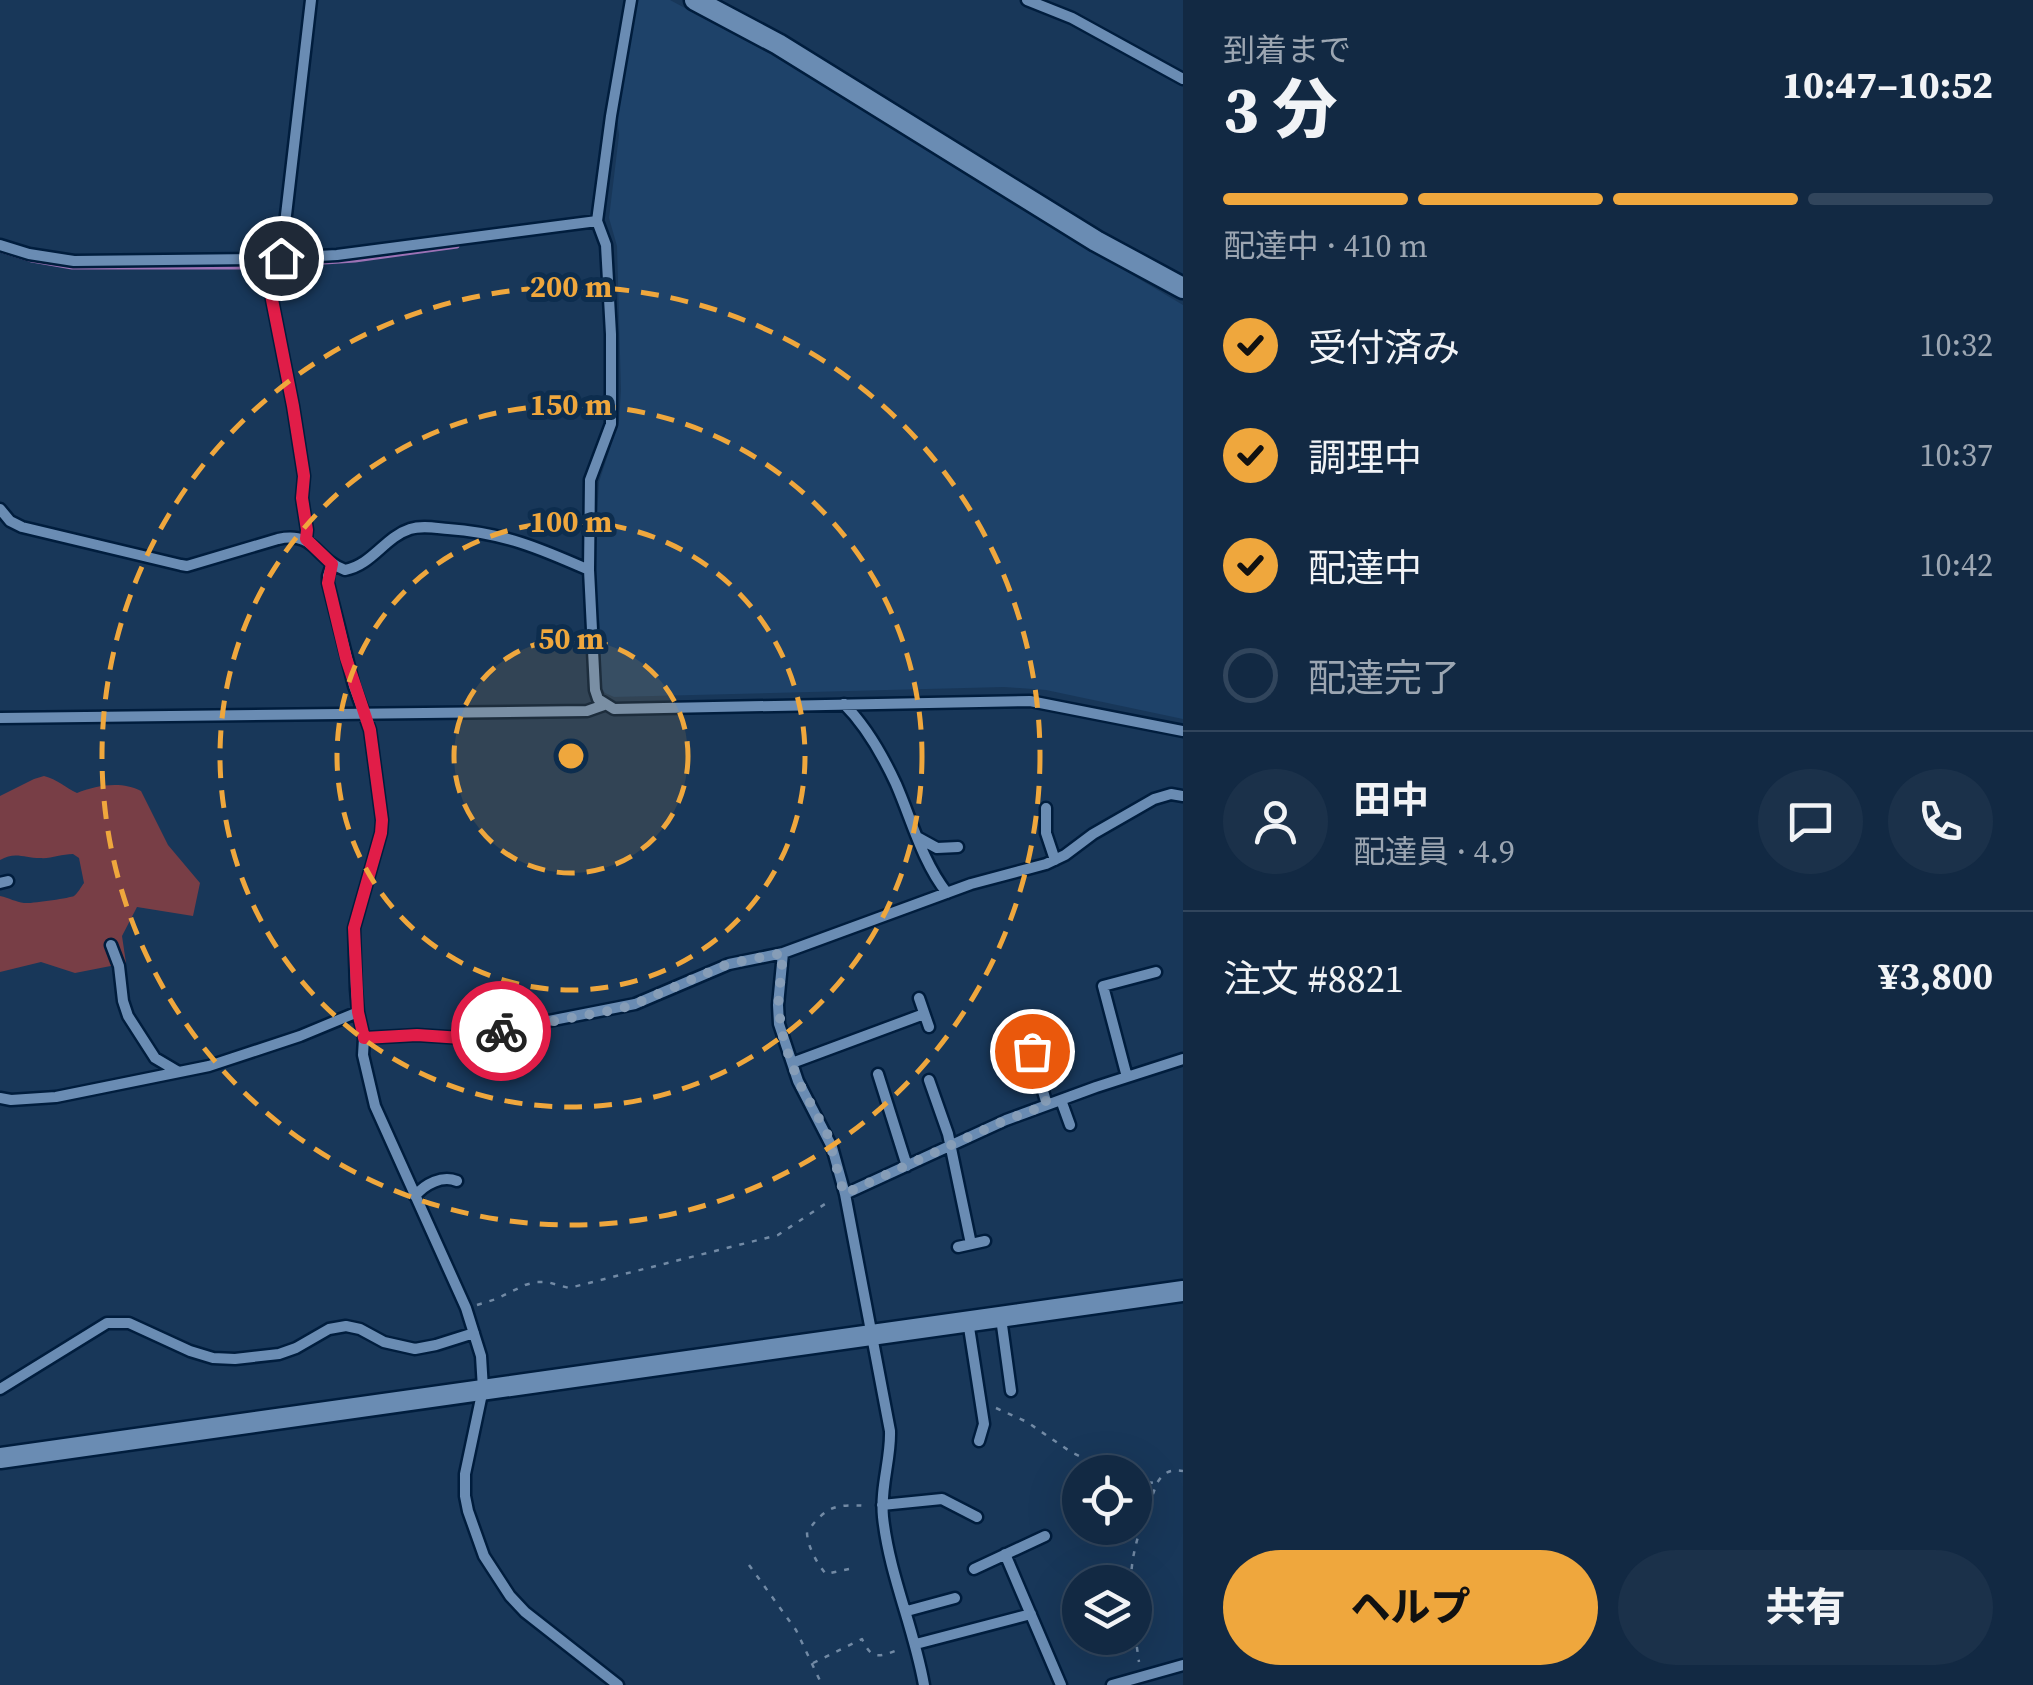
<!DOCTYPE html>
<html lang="ja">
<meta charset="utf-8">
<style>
:root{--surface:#122943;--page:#1b314a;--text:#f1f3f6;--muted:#9ca6b2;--line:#31455c;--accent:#efa73d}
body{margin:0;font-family:"Source Serif 4","Noto Sans JP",serif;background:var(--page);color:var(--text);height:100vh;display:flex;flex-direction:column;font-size:38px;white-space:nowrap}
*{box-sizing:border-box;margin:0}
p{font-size:32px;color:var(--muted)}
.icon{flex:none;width:55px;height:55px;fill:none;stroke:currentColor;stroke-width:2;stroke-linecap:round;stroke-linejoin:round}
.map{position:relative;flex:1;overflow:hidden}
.sheet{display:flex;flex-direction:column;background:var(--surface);width:850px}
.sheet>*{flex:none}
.fabs{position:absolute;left:1062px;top:1455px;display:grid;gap:20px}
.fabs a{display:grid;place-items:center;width:90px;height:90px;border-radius:50%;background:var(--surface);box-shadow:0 10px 40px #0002,0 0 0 2px var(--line);font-size:50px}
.pin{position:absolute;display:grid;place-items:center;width:85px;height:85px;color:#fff;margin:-42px;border:5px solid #fff;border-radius:50%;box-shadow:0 2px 10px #0007}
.courier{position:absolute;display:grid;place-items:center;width:100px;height:100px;margin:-50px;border:8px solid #e11d48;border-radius:50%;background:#fff;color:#222;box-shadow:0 2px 12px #0007}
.headline em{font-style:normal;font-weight:800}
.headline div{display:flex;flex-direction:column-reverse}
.headline{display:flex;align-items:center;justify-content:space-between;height:170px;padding:0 40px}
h1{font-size:65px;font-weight:800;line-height:75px}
.bar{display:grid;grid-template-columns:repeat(4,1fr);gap:15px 10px;align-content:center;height:120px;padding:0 40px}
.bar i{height:12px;border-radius:8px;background:var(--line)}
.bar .selected{background:var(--accent)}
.bar p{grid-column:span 4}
.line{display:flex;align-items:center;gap:25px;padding:0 40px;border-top:2px solid var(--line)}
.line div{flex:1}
.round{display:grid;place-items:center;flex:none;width:105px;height:105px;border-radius:52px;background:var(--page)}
ol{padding:0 40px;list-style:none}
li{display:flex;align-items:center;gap:30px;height:110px}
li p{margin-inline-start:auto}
li .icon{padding:10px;border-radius:50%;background:var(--accent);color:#111;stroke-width:4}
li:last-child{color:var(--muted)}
li i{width:55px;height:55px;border:5px solid var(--line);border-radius:50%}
.primary-button{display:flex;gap:20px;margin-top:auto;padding:20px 40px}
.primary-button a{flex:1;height:115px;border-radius:60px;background:var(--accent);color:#111;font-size:40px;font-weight:800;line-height:115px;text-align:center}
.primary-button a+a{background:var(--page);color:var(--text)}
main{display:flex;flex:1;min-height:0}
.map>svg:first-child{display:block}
.built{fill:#1e4269}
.green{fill:#783e46}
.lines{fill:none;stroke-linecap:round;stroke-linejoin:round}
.stream{stroke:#9d72b6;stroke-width:5}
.street-casing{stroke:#001d3d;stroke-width:15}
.secondary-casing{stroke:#001d3d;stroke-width:25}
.path{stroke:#728aa5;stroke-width:2.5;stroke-dasharray:5 8;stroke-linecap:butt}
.street{stroke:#6a8cb3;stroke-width:10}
.secondary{stroke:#6a8cb3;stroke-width:20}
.done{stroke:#869db7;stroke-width:10;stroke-dasharray:0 18}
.route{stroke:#e11d48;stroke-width:12}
.ring{fill:none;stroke:#efa73d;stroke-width:5;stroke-dasharray:18 12}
.centre{fill:#efa73d;stroke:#0d2d4e;stroke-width:5}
.ring-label{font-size:30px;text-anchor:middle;font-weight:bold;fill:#efa73d;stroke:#0d2d4e;stroke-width:10;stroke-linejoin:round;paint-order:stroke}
</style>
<main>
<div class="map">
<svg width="1183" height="1685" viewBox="0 0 1183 1685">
<rect width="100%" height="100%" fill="#183759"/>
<path class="built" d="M638 0H670L791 65 1014 205 1183 305V719L1046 690 1004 687 614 697 605 693 598 683 600 628 594 567 599 482 619 421 621 390 617 246 609 218 619 135 617 116Z"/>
<path class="green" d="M44 776C57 779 66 788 77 793 97 785 122 781 141 791L168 845 200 883 193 916 137 907 122 936 126 963 75 973 41 962 0 972V896C9 898 16 902 24 903 30 904 70 898 74 896 78 893 81 887 84 883L79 858 73 854C61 854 51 859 40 858 24 858 15 851 0 860V796L34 779Z"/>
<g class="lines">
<path class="stream" d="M0 250 32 260 72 267H248
M294 264 355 260 457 246"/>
<g class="street-casing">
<path id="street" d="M631 0 611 116 597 221 606 245 611 334V424L590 480 589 570 595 690 598 699 614 709 1030 701 1183 731
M1027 0 1072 18 1183 79
M0 245 29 254 74 261 264 259 337 255 597 221
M281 258 311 0
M264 259 293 406 304 476 302 498 307 530 306 539
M0 509 10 521 22 527 181 565 187 566 278 539C316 531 315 559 345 570 372 565 385 537 410 529 422 525 436 528 448 529 504 533 539 548 589 570
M332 564 328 576V583L354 686 370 730 382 820 381 833 354 928 356 989 358 1012 364 1038 363 1055 375 1106 466 1308 481 1356 483 1389 465 1474V1496L468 1511 484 1556 510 1596 525 1612 618 1685
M844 704C866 726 883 756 896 784 912 821 922 861 947 893
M0 718 587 711 604 705
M1046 808V833L1055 860
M917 837 937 848 958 847
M0 883 8 881
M111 945 119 966 123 1001 128 1016 155 1058 177 1071
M783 953 778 1005 779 1024 798 1081 832 1147 845 1194 890 1431C891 1459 880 1487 883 1517 889 1574 914 1628 924 1685
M919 998 929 1027
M1024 1025 1047 1105
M364 1038 417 1035 462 1038 635 1004 729 964 783 953 971 884 1046 864 1065 855 1093 834 1154 799 1171 794 1183 796
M792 1063 924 1014
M878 1074 907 1166
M1127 1077 1103 986 1156 972
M929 1080 948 1134 971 1244
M0 1098 11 1100 56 1097 209 1066 300 1036 358 1012
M1061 1100 1070 1125
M845 1194 1006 1120 1096 1087 1183 1059
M415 1196C425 1184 442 1175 457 1181
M958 1247 985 1241
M1001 1318 1011 1391
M968 1321 984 1424 979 1441
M0 1389 107 1323H129L190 1351 213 1358 235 1359 279 1354 296 1348 329 1329 346 1326 360 1329 384 1342 415 1349 436 1345 474 1333
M882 1505 942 1499 977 1517
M1005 1554 1061 1685
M974 1569 1045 1536
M907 1611 955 1598
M916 1644 1031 1614
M1112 1685 1183 1665"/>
</g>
<g class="secondary-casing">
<path id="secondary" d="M695 0 778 44 1096 241 1183 288
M0 1458 1183 1291"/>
</g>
<path class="path" d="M477 1305 496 1299 525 1285 536 1282H547L569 1288 778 1235 831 1200
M996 1408 1027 1422 1071 1452 1113 1472
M1135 1481 1156 1483
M749 1565 796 1630 822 1685
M849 1569 826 1574C817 1564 807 1545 807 1532 827 1505 836 1504 868 1506
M1131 1582C1131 1547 1145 1516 1157 1483 1164 1472 1170 1469 1183 1471
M1135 1634 1139 1662
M813 1663 862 1639C872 1661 879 1657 900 1649"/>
<use href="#street" class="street"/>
<use href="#secondary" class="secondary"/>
</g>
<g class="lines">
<path class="done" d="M501 1031 619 1009 635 1004 728 964 783 953 778 1006 784 1042 798 1081 827 1133 844 1194 1006 1120 1047 1105 1032 1051"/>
<path class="route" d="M281 258 264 259 293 406 304 476 302 498 307 530 306 539 332 564 328 583 346 658 370 730 382 820 381 833 354 928 358 1012 364 1038 417 1035 462 1038 501 1031"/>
</g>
<circle cx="571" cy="756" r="117" fill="#efa73d" fill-opacity=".12"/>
<g class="ring">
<circle cx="571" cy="756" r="117"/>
<circle cx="571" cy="756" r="234"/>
<circle cx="571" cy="756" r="351"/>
<circle cx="571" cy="756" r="469"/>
</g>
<circle cx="571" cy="756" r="15" class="centre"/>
<g class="ring-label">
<text x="571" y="297">200 m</text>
<text x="571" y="415">150 m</text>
<text x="571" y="532">100 m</text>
<text x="571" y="649">50 m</text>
</g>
</svg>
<div class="fabs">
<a><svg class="icon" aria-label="locate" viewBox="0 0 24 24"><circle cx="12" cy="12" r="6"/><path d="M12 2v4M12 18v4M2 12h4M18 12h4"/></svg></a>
<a><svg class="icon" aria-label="layers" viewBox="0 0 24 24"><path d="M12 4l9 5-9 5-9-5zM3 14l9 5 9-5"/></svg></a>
</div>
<div class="pin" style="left:1032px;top:1051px;background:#ea580c"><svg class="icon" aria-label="bag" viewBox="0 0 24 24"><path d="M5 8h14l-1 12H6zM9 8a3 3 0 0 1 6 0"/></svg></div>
<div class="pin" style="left:281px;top:258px;background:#1f2937"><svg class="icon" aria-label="home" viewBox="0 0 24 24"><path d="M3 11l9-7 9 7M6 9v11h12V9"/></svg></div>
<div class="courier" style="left:501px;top:1031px"><svg class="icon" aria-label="bike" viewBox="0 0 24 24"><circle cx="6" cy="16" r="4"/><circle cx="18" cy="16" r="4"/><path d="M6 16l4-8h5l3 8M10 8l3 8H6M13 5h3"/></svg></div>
</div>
<section class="sheet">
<div class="headline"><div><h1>3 分</h1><p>到着まで</p></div><em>10:47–10:52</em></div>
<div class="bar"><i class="selected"></i><i class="selected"></i><i class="selected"></i><i></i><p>配達中 · 410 m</p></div>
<ol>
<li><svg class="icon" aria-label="check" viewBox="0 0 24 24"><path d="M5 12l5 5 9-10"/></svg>受付済み<p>10:32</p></li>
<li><svg class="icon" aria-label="check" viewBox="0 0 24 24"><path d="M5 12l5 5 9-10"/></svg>調理中<p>10:37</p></li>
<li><svg class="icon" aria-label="check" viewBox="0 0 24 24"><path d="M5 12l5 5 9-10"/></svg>配達中<p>10:42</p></li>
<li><i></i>配達完了</li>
</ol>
<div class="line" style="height:180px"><a class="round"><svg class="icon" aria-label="person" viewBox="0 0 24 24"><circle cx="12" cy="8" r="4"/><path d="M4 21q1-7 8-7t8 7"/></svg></a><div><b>田中</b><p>配達員 · 4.9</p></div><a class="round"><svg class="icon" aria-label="chat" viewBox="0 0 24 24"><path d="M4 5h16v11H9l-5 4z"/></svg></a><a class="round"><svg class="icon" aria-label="phone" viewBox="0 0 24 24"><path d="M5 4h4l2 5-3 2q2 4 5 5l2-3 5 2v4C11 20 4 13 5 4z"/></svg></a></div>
<div class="line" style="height:130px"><div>注文 #8821</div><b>¥3,800</b></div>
<div class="primary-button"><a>ヘルプ</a><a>共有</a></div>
</section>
</main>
